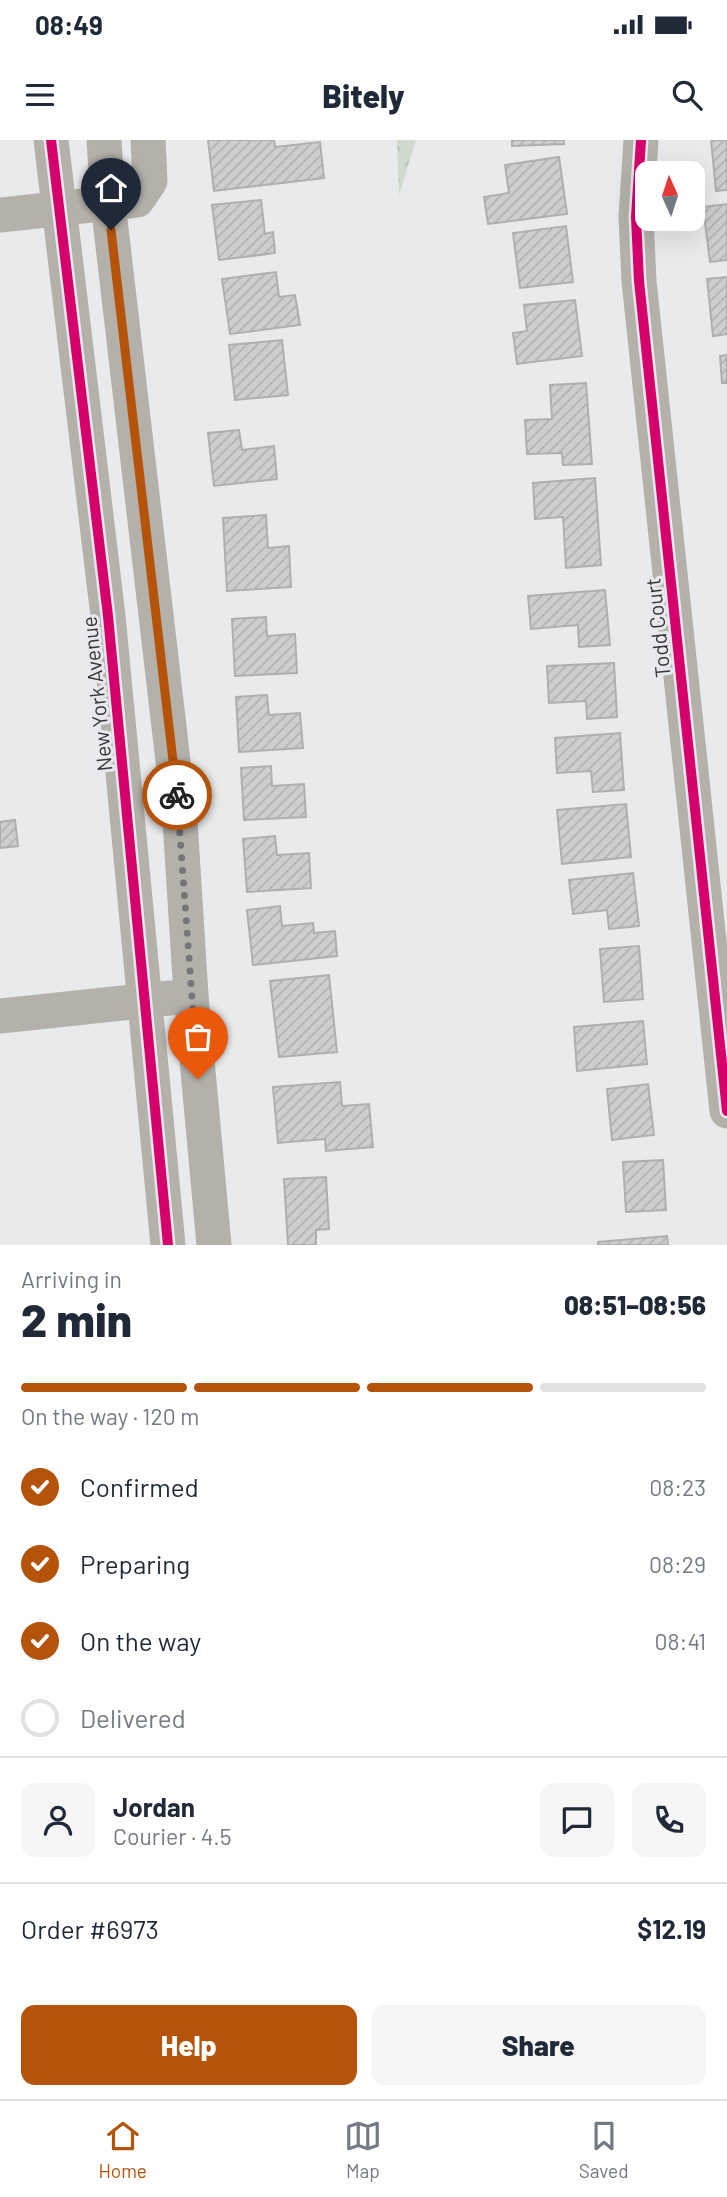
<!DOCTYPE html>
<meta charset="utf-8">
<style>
:root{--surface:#fff;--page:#f6f6f7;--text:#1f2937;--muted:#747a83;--line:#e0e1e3;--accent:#b45309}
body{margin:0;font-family:Barlow,sans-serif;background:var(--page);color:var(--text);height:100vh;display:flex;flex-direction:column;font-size:26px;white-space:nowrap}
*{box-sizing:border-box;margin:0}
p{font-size:23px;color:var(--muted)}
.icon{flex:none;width:38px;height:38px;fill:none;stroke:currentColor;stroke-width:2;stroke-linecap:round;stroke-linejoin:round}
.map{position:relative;height:1105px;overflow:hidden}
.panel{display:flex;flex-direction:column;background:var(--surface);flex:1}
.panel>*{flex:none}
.needle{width:46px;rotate:357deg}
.fabs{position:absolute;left:635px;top:21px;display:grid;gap:14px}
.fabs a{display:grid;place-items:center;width:70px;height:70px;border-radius:14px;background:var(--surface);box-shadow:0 7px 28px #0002;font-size:35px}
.pin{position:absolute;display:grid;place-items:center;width:60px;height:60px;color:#fff;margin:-72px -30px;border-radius:50% 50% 50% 0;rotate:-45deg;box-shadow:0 0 7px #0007}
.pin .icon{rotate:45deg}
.courier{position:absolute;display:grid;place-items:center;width:70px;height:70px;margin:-35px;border:5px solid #b45309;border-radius:50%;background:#fff;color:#222;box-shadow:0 2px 9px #0007}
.head em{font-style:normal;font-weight:800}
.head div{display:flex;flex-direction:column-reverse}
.head{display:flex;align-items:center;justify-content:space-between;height:119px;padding:0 21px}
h1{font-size:46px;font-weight:800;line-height:52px}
.bar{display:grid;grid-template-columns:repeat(4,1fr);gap:10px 7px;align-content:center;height:84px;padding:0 21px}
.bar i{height:9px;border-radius:5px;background:var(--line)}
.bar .current{background:var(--accent)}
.bar p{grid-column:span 4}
.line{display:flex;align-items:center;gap:18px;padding:0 21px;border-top:2px solid var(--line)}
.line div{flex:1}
.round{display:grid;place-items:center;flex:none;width:74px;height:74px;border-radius:14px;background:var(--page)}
ol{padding:0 21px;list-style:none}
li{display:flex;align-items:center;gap:21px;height:77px}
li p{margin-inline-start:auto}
li .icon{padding:7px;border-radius:50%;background:var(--accent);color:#fff;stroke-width:4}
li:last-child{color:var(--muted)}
li i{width:38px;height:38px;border:4px solid var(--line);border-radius:50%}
.button{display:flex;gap:14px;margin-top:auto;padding:14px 21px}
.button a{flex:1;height:80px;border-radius:14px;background:var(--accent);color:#fff;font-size:28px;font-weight:800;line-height:80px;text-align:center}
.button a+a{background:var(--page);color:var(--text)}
.status{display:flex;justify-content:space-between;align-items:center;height:49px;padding:0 35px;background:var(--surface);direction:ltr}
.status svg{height:19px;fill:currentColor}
header{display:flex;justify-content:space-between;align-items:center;height:91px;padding:0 21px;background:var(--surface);font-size:32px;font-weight:800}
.dock{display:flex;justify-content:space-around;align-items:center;height:98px;border-top:2px solid var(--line);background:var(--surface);font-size:19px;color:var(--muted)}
.dock a{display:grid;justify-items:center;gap:4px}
.dock .current{color:var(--accent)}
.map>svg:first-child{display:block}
.forest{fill:url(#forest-crowns)}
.building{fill:url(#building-hatch);stroke:#afafaf;stroke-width:2}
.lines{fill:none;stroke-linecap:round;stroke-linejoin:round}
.minor{stroke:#b3b1aa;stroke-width:35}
.cycleway-casing{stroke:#e8e9ed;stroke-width:15}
.cycleway{stroke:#d6006c;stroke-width:10}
.done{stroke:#757677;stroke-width:7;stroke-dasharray:0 12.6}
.route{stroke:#b45309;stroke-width:9}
.labels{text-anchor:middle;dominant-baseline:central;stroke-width:6;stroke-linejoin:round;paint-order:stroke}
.street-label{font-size:21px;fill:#363738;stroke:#e8e9ed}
</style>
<div class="status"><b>08:49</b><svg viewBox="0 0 49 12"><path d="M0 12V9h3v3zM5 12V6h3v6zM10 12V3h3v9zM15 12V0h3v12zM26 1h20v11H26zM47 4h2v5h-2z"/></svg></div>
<header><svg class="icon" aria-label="menu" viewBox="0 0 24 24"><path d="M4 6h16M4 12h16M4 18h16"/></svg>Bitely<svg class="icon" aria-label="search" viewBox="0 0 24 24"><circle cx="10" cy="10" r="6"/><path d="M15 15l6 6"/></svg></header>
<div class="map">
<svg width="727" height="1105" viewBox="0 0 727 1105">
<defs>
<pattern id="forest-crowns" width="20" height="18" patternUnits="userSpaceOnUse" patternTransform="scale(1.75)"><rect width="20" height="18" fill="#d0dacc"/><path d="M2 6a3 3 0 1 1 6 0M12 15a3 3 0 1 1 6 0" fill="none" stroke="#b3bcb0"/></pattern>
<pattern id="building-hatch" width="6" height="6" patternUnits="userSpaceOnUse" patternTransform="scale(1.75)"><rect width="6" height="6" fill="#cfcecf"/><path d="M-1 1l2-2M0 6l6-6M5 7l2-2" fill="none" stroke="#b2b2b2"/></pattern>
</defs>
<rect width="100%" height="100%" fill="#e9eaec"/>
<path class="forest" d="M397 0H416L399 55Z"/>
<path class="building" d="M208 0H274L275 7 320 2 324 38 214 51Z
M512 0H564V4L512 6Z
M711 0H727V50L716 51Z
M559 17 567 74 488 84 484 57 509 53 505 25Z
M261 60 265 94 273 92 275 113 219 120 212 65Z
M727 64V120L710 122 703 67Z
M566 86 573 142 520 148 513 93Z
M276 132 279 157 295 155 300 185 230 194 222 139Z
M727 137V194L713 196 707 139Z
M575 160 582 216 517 224 513 193 527 191 524 165Z
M282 200 288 255 235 260 229 205Z
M727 215V243H722L720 216Z
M586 243 592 324 563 325 562 313 527 314 525 280 552 279 550 245Z
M239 290 242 310 274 306 277 339 214 346 208 293Z
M595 338 601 425 566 428 563 377 535 379 533 343Z
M266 375 268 408 289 406 291 447 227 451 223 378Z
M605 450 610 505 579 507 578 485 531 489 528 456Z
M266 477 267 496 295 494 297 533 235 536 232 479Z
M614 523 617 577 587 579 586 561 549 563 547 526Z
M267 555 269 575 300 573 303 608 239 612 236 557Z
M620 593 624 650 593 652 591 631 557 633 555 598Z
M271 626 272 646 304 644 306 677 244 680 241 628Z
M626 664 631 717 562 724 557 670Z
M15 680 18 706 0 708V682Z
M275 696 277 715 309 713 311 748 247 752 243 699Z
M633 733 639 786 609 789 607 770 573 774 569 740Z
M280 766 282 786 313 783 314 793 335 791 337 816 253 825 247 770Z
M639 806 643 859 604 862 600 809Z
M329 835 337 912 279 917 270 841Z
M643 881 647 924 577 931 574 887Z
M340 942 342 966 369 964 373 1007 326 1011 325 999 278 1003 273 947Z
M648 944 654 995 612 1000 607 949Z
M663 1020 666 1070 626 1072 623 1022Z
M326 1037 329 1089 316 1090V1105H288L284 1039Z
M667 1096 668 1105H598V1102Z"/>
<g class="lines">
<path class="minor" d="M51 0 108 476 168 1105
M104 0 108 63 180 681 191 855 214 1105
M641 0 636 77 639 141 727 971
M0 75 137 60 150 41 148 0
M0 876 170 858"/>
<g class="cycleway-casing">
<path id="cycleway" d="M51 0 108 476 168 1105
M641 0 636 77 639 141 727 971"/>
</g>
<use href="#cycleway" class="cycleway"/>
</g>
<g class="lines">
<path class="done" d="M177 655 198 939"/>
<path class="route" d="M111 90 177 655"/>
</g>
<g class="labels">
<g class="street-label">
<text transform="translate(657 488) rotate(-96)">Todd Court</text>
<text transform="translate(96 554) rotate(-96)">New York Avenue</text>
</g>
</g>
</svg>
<div class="fabs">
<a><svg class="needle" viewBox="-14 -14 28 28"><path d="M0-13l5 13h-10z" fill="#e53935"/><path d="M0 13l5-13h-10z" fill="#747a83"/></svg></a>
</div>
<div class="pin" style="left:198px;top:939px;background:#ea580c"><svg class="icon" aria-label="bag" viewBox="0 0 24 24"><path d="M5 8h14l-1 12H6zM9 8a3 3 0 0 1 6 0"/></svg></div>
<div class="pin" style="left:111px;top:90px;background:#1f2937"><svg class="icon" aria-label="home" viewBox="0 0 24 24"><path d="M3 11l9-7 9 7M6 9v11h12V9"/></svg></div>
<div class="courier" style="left:177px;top:655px"><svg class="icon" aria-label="bike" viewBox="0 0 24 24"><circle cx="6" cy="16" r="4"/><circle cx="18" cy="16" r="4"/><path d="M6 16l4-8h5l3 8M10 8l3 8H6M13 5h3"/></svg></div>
</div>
<section class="panel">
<div class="head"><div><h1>2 min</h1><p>Arriving in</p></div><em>08:51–08:56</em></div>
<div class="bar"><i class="current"></i><i class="current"></i><i class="current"></i><i></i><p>On the way · 120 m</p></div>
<ol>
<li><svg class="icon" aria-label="check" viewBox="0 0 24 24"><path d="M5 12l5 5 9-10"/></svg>Confirmed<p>08:23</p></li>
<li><svg class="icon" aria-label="check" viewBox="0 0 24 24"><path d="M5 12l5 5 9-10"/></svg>Preparing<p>08:29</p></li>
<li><svg class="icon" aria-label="check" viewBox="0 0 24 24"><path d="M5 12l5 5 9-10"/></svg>On the way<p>08:41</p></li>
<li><i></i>Delivered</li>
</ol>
<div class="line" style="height:126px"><a class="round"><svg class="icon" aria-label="person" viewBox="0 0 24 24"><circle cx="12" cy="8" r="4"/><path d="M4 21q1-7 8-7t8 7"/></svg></a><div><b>Jordan</b><p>Courier · 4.5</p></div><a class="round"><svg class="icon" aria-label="chat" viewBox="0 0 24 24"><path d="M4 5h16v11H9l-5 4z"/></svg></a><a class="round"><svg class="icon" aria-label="phone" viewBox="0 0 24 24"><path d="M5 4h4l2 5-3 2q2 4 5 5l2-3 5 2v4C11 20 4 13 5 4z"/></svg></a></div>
<div class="line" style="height:91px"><div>Order #6973</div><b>$12.19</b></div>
<div class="button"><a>Help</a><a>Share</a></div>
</section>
<nav class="dock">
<a class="current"><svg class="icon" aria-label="home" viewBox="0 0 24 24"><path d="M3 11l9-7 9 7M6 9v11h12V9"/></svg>Home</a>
<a><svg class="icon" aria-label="map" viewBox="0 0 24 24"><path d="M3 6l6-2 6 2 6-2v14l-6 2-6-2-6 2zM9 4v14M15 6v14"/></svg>Map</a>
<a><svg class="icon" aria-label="saved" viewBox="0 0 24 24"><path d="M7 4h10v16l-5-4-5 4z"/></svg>Saved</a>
</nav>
